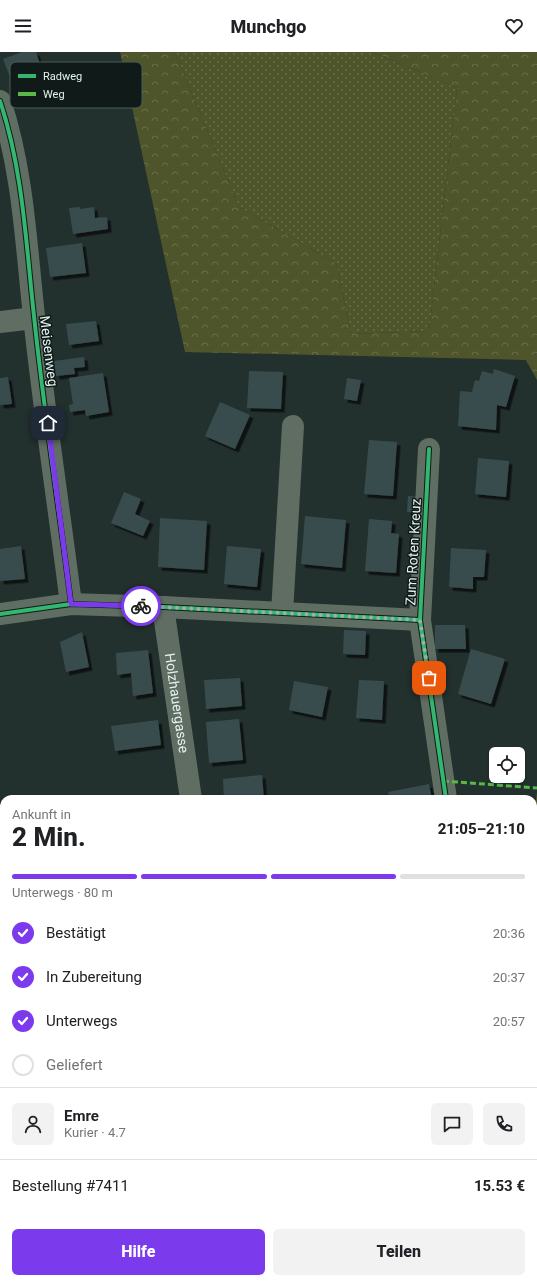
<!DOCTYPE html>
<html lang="de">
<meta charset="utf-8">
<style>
:root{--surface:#fff;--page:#f2f2f2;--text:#202124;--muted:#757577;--line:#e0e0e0;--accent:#7c3aed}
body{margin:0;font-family:Roboto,sans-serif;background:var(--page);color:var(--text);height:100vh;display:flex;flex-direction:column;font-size:15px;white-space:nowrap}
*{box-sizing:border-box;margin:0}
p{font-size:13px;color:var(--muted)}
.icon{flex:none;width:22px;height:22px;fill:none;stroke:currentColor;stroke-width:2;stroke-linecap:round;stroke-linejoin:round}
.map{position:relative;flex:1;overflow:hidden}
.drawer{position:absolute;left:0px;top:743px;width:537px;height:488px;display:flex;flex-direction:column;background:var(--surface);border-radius:12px 12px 0 0;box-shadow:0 1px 3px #0004}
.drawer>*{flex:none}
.controls{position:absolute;left:489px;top:695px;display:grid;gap:8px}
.controls a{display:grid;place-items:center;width:36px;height:36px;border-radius:6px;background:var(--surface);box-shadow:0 1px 3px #0004;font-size:20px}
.pin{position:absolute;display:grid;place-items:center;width:34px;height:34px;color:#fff;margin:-17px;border-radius:8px;box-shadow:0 2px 6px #0006}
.courier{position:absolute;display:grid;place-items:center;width:40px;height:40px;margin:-20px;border:3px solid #7c3aed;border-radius:50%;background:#fff;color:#222;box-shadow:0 1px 5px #0007}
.overview em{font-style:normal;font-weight:800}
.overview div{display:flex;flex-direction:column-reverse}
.overview{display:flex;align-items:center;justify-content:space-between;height:68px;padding:0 12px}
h1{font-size:26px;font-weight:800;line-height:30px}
.bar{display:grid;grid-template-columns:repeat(4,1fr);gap:6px 4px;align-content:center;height:48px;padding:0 12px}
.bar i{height:5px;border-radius:3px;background:var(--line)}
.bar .active{background:var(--accent)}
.bar p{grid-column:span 4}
.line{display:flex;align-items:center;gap:10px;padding:0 12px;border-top:1px solid var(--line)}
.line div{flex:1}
.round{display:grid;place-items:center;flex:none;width:42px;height:42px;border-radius:6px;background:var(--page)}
ol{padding:0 12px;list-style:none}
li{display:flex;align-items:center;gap:12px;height:44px}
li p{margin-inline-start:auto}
li .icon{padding:4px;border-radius:50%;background:var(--accent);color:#fff;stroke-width:4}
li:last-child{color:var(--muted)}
li i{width:22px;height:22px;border:2px solid var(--line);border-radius:50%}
.cta{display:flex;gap:8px;margin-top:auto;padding:8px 12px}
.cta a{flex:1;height:46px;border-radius:6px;background:var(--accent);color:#fff;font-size:16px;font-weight:800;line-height:46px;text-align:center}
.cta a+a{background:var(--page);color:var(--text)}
header{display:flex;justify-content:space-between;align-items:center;height:52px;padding:0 12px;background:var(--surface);font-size:18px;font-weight:800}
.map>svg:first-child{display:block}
.grass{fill:url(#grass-dots)}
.forest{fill:url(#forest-crowns)}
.building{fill:#384c4d;filter:url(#shadow)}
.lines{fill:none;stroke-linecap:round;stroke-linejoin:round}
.minor{stroke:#606d63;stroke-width:22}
.quiet{stroke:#58b947;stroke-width:3;stroke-dasharray:6 3;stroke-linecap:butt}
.cycleway-casing{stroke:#101b19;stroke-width:6}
.cycleway{stroke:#33b770;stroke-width:4}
.done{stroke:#9faeab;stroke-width:4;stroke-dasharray:0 7.2}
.route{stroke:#7c3aed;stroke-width:5}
.labels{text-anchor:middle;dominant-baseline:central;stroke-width:3;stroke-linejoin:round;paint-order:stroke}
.street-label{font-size:14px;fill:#e2f2ee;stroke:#101b19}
.key{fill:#101b19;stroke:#4f5c59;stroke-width:1}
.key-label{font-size:11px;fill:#e2f2ee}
</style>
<header><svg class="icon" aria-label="menu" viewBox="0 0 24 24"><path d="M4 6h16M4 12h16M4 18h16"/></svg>Munchgo<svg class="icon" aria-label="heart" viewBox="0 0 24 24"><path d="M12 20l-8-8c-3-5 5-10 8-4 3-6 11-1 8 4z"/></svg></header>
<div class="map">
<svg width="537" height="1231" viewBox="0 0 537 1231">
<defs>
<pattern id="grass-dots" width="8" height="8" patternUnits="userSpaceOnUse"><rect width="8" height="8" fill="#4f552a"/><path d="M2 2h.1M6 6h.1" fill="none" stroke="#686e49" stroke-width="1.8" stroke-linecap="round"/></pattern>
<pattern id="forest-crowns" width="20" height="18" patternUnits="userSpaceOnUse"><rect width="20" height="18" fill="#4f552a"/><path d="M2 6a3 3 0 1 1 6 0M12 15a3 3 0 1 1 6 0" fill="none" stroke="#686e49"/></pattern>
<filter id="shadow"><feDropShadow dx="3.5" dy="3.5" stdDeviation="0" flood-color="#0009"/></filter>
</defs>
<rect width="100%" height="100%" fill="#22302e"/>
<path class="grass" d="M175 0H372L457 36 429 279 351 282 336 211 239 155Z"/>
<path class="forest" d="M120 0H175L239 155 336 211 351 282 429 279 457 36 372 0H537V328L526 308 185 300Z
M537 740V1231H503L502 1227H533V768Z"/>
<path class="building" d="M22 0H36L45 27 15 38 3 7Z
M80 155V157L94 155 95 166 107 165 108 177 73 182 69 156Z
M82 191 86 221 50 225 46 196Z
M96 269 99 289 69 293 66 272Z
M84 305 85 315 74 316 75 322 56 324 54 309Z
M494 317 515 324 506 355 497 353 496 378 458 374 460 339 472 340 475 328 479 329 482 319 493 322Z
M249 319 283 320 281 357 247 356Z
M103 321 109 360 86 364 85 358 70 360 69 353 73 352 69 326Z
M8 325 12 352 0 353V326Z
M347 326 361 328 357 349 344 347Z
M220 350 250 363 235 397 205 384Z
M369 388 397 390 393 444 364 442Z
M478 406 509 409 506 445 475 442Z
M124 440 141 447 135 462 150 469 143 484 111 471Z
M408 444 424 445 423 461 407 460Z
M305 464 346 468 342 516 301 512Z
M160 466 207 469 204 518 158 515Z
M369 467 392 469 391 481 399 482 396 521 365 519Z
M21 494 25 527 0 529V497Z
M227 494 261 497 257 535 224 532Z
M451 496 486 498 484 525H473V537L449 535Z
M435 573H465L466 597H435Z
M344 578 366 579 365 603 343 602Z
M82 580 89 615 66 620 60 590Z
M471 597 505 607 491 652 458 642Z
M148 598 153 641 133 644 131 621 117 623 116 601Z
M240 626 242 654 206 657 204 628Z
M359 628 384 629 382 668 356 666Z
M294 629 328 635 322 665 289 658Z
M239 667 243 708 209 711 206 670Z
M158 668 161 693 115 699 111 674Z
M262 723 264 747H224L223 727Z
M429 732 432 747H390L388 740Z
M0 824H4V865L0 866Z
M325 1227H358V1228L353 1229 354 1231H326Z"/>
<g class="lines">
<g class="minor">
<path d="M0 49C23 118 26 192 34 264 44 360 59 456 71 552"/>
<path d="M0 270 34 266"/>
<path d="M429 397 420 568 446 747"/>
<path id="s1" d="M163 555 191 747"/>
<path d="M282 561 293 374"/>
<path d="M0 562 71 552 163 555 420 568"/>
<path d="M0 1087 4 1086"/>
<path d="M280 1227 281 1231"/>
</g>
<path class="quiet" d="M443 729 537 736
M533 882 536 866H537
M521 1227V1231"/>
<g class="cycleway-casing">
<path id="cycleway" d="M0 49C23 118 26 192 34 264 44 360 59 456 71 552
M429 397 420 568 446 747
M0 562 71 552 163 555 420 568"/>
</g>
<use href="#cycleway" class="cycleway"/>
</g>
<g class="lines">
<path class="done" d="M141 554 420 568 429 626"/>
<path class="route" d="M48 371 71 552 141 554"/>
</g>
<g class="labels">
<g class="street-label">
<text transform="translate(49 299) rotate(83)">Meisenweg</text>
<text transform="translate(413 500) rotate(-87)">Zum Roten Kreuz</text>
<text stroke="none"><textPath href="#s1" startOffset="97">Holzhauergasse</textPath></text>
</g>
</g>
<rect x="10" y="10" width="132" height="46" rx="6" class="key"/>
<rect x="18" y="22" width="18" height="4" fill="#33b770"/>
<rect x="18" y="40" width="18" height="4" fill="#58b947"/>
<g class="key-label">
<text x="43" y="28">Radweg</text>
<text x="43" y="46">Weg</text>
</g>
</svg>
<div class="controls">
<a><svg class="icon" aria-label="locate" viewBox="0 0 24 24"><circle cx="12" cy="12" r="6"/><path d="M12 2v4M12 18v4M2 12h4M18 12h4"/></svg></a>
</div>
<div class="pin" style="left:429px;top:626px;background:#ea580c"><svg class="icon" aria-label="bag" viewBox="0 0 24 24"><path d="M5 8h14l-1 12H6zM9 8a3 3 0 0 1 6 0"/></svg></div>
<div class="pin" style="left:48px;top:371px;background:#1f2937"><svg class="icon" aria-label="home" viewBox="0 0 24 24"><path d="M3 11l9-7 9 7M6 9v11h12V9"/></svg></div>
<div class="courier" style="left:141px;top:554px"><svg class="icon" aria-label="bike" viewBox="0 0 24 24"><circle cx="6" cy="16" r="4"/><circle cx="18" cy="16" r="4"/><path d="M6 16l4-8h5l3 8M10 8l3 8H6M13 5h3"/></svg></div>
<section class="drawer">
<div class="overview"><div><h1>2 Min.</h1><p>Ankunft in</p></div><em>21:05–21:10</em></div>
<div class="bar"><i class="active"></i><i class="active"></i><i class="active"></i><i></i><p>Unterwegs · 80 m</p></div>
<ol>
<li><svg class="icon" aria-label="check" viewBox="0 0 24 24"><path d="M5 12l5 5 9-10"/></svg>Bestätigt<p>20:36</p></li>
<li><svg class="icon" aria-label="check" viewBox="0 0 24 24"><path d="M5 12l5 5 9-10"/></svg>In Zubereitung<p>20:37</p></li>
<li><svg class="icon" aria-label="check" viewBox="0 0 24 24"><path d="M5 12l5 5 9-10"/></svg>Unterwegs<p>20:57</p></li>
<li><i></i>Geliefert</li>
</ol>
<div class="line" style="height:72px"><a class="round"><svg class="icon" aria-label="person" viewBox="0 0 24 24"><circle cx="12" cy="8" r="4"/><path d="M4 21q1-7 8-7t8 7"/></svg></a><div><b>Emre</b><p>Kurier · 4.7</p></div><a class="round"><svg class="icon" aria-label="chat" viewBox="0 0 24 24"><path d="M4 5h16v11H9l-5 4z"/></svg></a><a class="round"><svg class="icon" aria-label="phone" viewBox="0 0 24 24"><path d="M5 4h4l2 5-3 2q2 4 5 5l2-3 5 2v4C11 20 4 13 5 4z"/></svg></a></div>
<div class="line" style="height:52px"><div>Bestellung #7411</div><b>15.53 €</b></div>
<div class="cta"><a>Hilfe</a><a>Teilen</a></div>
</section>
</div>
